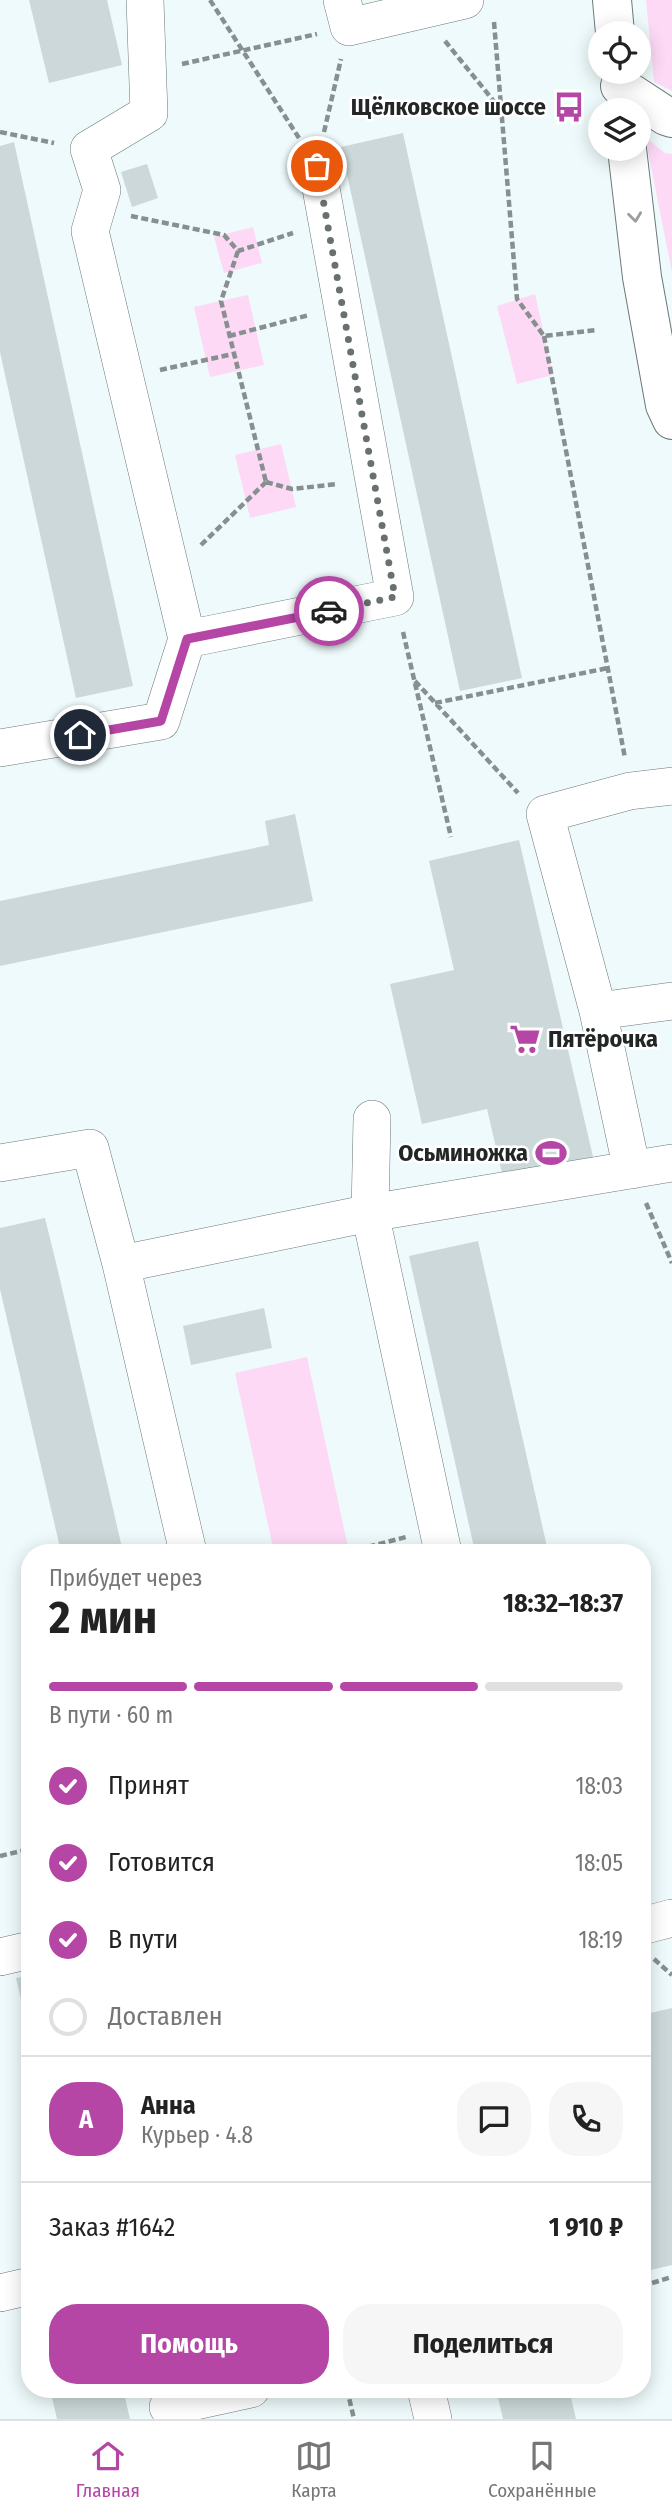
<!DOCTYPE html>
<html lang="ru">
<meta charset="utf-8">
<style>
:root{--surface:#fff;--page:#f6f6f6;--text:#222;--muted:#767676;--line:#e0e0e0;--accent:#b546a5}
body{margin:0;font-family:"Fira Sans Condensed",sans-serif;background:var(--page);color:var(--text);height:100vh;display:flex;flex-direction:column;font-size:26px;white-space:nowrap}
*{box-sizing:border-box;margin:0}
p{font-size:23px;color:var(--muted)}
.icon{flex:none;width:38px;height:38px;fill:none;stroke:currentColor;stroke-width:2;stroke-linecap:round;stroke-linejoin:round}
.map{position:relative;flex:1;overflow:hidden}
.panel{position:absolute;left:21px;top:1544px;width:630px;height:854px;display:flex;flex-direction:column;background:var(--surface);border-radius:28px;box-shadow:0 4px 18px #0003}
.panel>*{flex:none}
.controls{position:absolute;left:588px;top:21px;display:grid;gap:14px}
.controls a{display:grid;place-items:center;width:63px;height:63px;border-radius:50%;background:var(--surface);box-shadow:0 4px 18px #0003;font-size:35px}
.pin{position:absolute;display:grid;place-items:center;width:60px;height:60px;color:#fff;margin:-30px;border:4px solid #fff;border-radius:50%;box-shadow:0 2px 7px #0007}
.courier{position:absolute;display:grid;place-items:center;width:70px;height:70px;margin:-35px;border:5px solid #b546a5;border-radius:50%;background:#fff;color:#222;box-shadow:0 2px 9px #0007}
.head em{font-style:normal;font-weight:700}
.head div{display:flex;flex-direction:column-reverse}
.head{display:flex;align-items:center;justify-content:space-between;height:119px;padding:0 28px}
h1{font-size:46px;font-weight:700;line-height:52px}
.bar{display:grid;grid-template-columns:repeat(4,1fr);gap:10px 7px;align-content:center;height:84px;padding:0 28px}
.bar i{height:9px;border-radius:5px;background:var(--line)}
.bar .selected{background:var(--accent)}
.bar p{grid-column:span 4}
.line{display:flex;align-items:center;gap:18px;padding:0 28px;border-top:2px solid var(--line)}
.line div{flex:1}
.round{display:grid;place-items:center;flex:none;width:74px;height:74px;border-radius:28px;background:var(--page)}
ol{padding:0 28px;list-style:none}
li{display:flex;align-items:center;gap:21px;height:77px}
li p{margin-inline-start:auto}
li .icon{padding:7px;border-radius:50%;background:var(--accent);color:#fff;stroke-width:4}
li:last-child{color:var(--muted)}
li i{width:38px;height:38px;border:4px solid var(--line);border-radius:50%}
.cta{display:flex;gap:14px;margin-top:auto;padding:14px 28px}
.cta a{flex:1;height:80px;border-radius:28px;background:var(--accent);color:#fff;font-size:28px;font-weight:700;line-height:80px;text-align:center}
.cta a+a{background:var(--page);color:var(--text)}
.dock{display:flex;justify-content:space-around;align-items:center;height:98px;border-top:2px solid var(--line);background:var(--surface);font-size:19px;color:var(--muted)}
.dock a{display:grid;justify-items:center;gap:4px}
.dock .selected{color:var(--accent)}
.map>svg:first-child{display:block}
.green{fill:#fdd9f5}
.building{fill:#ccd8d9}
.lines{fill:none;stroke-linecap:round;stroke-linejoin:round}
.minor-casing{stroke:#6d7879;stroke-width:38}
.major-casing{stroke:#6d7879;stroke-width:40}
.path{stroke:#878f90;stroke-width:4.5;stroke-dasharray:7 3.5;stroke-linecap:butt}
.minor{stroke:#fff;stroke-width:37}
.major{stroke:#fff;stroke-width:38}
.oneway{stroke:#9c9d9e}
.done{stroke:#697071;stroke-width:7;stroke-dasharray:0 12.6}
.route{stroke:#b546a5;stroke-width:9}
.labels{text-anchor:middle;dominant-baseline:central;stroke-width:5;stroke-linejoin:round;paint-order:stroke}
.poi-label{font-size:24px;font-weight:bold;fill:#222627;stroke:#fff;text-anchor:end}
</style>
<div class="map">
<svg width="672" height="2419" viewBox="0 0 672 2419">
<rect width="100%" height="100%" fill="#eefafb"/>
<path class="green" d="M646 0H672V91L654 82Z
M645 137 665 153 672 154V272Z
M253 227 262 263 224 273 214 237Z
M535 294 553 375 517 384 497 306Z
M248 295 264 365 210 377 194 307Z
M281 444 296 507 250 518 235 455Z
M307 1357 349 1552H274L235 1373Z"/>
<path class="building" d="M29 0H107L122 65 49 83Z
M403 133 522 678 460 691 341 147Z
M14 142 133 686 76 698 0 352V146Z
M147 164 158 198 132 207 121 172Z
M295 814 313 901 0 966V901L269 845 265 821Z
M519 840 594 1161 504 1182 487 1109 422 1124 390 984 454 970 429 861Z
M45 1218 58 1271 123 1552H61L0 1289V1228Z
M478 1241 541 1520 548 1552H475L409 1256Z
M264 1308 272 1348 191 1365 183 1326Z
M30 1975V2034H29L16 1978Z
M642 2003 646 2014 672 2008V2265L642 2272Z
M50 2389H123L130 2419H57Z
M496 2389H569L576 2419H503Z"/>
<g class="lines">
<g class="minor-casing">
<path id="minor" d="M145 0 149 113 89 149 102 190 90 231 187 639 395 597 317 166
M342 0 349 27 465 0
M0 748 161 721 187 639
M598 1011 545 814 630 791 672 786
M0 1163 90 1148 121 1264 188 1552
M632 1170 598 1011 672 1001
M121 1264 370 1213 372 1119
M443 1552 370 1213 672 1163
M642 1926 672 1918
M0 1957 30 1950
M0 2293 30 2286
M426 2389 433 2419
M168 2407 251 2389"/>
</g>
<g class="major-casing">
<path id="major" d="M612 0 615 33
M620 86 666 116 672 118
M627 149 642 277 665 405 672 420"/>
</g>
<path class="path" d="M210 0 299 138
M494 22 517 299 544 336 597 330
M445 41 501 110
M182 64 317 34
M0 132 54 143
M324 132 341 59
M131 216 224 235 238 251 293 233
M238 251 221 301 266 482
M229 336 309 315
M544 336 625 758
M160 370 233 354
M266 482 292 489 338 484
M201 545 266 482
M403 632 451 837
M415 681 518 793
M435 703 608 668
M646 1203 672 1263
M348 1552 406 1537
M0 1856 30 1849
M654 1959 672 1975
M642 2286 672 2277
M347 2389 354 2419"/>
<use href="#minor" class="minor"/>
<use href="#major" class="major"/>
</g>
<defs><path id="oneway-chevron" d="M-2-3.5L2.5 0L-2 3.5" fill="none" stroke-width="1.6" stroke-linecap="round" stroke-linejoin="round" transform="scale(1.75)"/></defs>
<use class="oneway" href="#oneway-chevron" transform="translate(635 217) rotate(83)"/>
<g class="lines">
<path class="done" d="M317 166 395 597 329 611"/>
<path class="route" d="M80 735 161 721 187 639 329 611"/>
</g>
<defs>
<g id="bus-bare" transform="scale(2.415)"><path d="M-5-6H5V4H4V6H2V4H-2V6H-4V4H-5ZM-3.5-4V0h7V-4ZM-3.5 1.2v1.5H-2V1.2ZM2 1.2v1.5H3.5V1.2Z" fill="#b546a5" stroke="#fff" stroke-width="2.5" paint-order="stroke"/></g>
<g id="supermarket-bare" transform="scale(2.415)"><path d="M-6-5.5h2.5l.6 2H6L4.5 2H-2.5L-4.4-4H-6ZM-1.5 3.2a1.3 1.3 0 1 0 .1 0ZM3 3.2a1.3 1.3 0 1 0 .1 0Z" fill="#b546a5" stroke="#fff" stroke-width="2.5" paint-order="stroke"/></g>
<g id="stadium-bare" transform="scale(2.415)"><path d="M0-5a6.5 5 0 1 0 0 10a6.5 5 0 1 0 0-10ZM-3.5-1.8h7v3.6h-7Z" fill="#b546a5" stroke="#fff" stroke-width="2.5" paint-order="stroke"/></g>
</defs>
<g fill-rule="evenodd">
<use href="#bus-bare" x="569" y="107"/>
<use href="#supermarket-bare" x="525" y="1039"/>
<use href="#stadium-bare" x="551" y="1153"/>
</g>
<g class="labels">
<g class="poi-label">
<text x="546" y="107">Щёлковское шоссе</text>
<text x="548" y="1039" text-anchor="start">Пятёрочка</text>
<text x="528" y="1153">Осьминожка</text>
</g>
</g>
</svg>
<div class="controls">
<a><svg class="icon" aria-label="locate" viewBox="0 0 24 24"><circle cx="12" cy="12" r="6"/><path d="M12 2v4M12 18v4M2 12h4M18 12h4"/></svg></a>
<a><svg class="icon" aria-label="layers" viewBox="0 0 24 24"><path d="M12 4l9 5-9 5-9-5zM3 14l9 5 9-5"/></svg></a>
</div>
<div class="pin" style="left:317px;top:166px;background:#ea580c"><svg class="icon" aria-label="bag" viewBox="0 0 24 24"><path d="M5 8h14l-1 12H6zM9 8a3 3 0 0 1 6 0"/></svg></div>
<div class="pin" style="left:80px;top:735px;background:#1f2937"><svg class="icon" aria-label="home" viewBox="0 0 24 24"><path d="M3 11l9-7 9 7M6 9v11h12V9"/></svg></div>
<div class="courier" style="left:329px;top:611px"><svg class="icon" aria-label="car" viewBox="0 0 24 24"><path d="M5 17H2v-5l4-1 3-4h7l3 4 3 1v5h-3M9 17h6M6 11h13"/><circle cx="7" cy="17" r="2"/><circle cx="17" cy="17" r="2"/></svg></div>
<section class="panel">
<div class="head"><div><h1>2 мин</h1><p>Прибудет через</p></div><em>18:32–18:37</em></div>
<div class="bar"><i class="selected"></i><i class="selected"></i><i class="selected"></i><i></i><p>В пути · 60 m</p></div>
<ol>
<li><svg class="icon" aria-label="check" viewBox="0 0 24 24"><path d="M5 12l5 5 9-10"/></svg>Принят<p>18:03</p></li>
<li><svg class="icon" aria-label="check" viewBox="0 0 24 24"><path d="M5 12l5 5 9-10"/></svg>Готовится<p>18:05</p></li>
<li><svg class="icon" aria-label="check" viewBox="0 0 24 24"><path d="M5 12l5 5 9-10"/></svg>В пути<p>18:19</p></li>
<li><i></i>Доставлен</li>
</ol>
<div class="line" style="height:126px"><b class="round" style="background:var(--accent);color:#fff">А</b><div><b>Анна</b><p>Курьер · 4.8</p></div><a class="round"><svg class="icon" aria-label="chat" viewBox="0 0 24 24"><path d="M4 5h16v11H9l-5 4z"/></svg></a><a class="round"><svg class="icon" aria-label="phone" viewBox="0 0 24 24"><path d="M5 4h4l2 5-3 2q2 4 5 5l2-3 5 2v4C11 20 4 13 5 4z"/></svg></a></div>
<div class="line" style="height:91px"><div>Заказ #1642</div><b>1 910 ₽</b></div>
<div class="cta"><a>Помощь</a><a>Поделиться</a></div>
</section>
</div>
<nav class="dock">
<a class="selected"><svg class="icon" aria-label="home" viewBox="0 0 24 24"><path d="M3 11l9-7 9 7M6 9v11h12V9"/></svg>Главная</a>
<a><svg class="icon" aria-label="map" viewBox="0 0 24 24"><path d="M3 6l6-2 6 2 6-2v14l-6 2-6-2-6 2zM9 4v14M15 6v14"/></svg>Карта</a>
<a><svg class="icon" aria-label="saved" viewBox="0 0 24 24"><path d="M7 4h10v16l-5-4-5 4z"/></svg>Сохранённые</a>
</nav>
